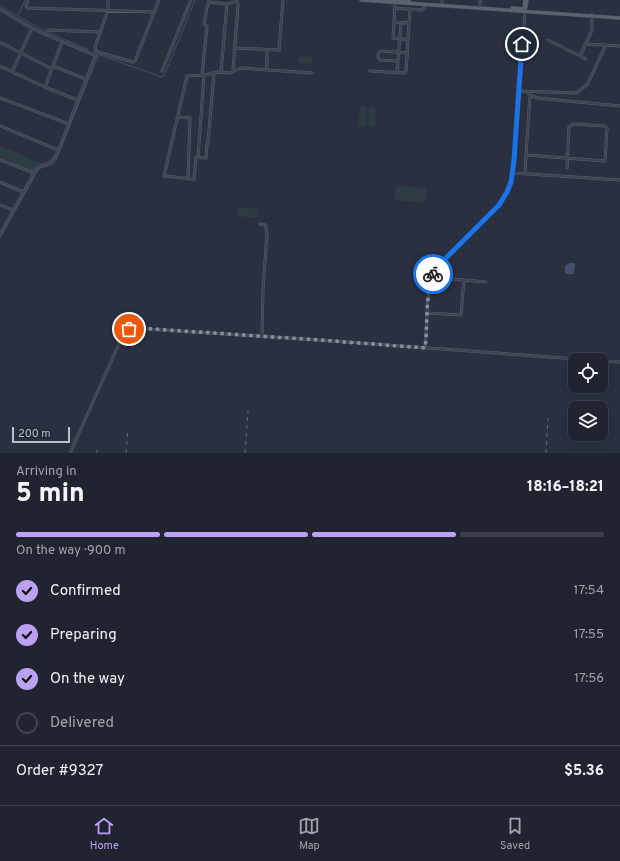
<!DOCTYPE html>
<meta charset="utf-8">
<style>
:root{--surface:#202431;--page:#2d303d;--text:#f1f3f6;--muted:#a2a4ab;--line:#3d414d;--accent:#bca0f2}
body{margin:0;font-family:Overpass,sans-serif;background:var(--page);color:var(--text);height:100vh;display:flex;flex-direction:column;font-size:15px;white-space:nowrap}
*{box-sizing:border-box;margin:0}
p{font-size:13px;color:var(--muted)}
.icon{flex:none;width:22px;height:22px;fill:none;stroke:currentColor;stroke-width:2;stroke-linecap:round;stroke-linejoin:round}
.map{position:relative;height:453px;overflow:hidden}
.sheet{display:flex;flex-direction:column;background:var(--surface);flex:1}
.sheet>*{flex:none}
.tools{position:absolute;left:568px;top:353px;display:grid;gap:8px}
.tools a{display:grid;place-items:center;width:40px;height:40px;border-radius:8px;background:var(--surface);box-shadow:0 4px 16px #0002,0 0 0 1px var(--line);font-size:20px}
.scale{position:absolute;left:12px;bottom:10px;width:58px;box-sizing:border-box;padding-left:4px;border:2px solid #bcbfcb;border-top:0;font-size:11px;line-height:14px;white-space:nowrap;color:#bcbfcb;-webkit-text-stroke:3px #232836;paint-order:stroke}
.pin{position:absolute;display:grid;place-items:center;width:34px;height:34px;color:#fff;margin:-17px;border:2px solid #fff;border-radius:50%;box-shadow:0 1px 4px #0007}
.courier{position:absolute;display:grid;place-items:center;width:40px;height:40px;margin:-20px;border:3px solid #1a73e8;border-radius:50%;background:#fff;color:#222;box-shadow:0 1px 5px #0007}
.summary em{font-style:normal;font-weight:800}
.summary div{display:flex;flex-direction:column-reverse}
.summary{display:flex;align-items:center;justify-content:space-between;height:68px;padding:0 16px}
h1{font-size:26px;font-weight:800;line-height:30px}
.bar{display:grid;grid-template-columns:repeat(4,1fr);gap:6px 4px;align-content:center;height:48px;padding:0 16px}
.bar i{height:5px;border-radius:3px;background:var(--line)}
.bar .active{background:var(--accent)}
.bar p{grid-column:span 4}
.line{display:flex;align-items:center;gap:10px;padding:0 16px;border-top:1px solid var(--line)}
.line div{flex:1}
ol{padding:0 16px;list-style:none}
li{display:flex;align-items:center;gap:12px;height:44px}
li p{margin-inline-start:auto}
li .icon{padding:4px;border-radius:50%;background:var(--accent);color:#111;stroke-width:4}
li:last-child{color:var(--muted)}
li i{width:22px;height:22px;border:2px solid var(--line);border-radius:50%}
.dock{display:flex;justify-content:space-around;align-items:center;height:56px;border-top:1px solid var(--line);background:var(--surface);font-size:11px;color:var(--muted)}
.dock a{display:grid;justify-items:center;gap:2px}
.dock .active{color:var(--accent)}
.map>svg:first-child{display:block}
.green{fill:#2c3c42}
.water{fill:#444d6a}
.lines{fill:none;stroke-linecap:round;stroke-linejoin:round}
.stream{stroke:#444d6a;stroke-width:1}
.minor-casing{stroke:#5a5e6b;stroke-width:3}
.major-casing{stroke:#484c5a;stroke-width:4}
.minor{stroke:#3e4351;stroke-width:2}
.major{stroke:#5d6271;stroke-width:3}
.rail{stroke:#616677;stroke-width:1;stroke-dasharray:4 4;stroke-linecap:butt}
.done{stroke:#898d9b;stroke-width:4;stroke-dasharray:0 7.2}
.route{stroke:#1a73e8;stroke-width:5}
</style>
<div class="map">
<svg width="620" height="453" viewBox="0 0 620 453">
<rect width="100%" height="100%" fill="#2b3041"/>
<path class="green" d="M299 56 312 57 311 64 298 63Z
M360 107H367L366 126H358Z
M369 107 377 108 375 127 368 126Z
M0 146 41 163 36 166 33 172 0 157Z
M396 185 427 188 425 203 395 200Z
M238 207 258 209 257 218 238 216Z"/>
<path class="water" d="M569 263H574L575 264 574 274H565V266Z"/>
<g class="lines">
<path class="stream" d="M0 5 8 11 47 32 89 50
M18 16 25 0
M0 238 38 170C44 165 52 167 56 160L98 56 100 55 156 75 161 77 164 76 195 0"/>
<g class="minor-casing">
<path id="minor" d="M28 0 26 5 27 8 154 12
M442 4V0
M480 6V0
M394 8 421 10 424 8V5
M0 9C29 29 63 42 95 55
M394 22 393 38 408 39
M409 23 410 9
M48 30 100 32
M548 40 586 59
M0 42 52 69
M585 44 620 46
M235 48 279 50 283 0
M96 54 95 47 108 10V0
M580 56 592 30V14
M398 61 380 60 378 57V54L381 51 407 53
M0 66 45 87 77 100
M53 66 86 79
M233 70 238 5 237 1
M267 70V50
M162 71 191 0
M370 71 404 73 406 71 409 23 394 22 395 3
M12 72 32 28
M221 72 227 4
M397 72 401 23
M214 73 208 142 207 144 206 158 196 157 194 179 164 176 187 76 205 75 217 72 229 73 241 68 312 73
M202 75 207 26 204 24 208 2 227 4 237 1
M45 87 61 45
M519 91 576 93 587 85 604 49 605 45
M526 91 530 95 537 98 620 106
M0 98 69 124
M178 117 190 118 188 179
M0 126 58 150
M526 155 530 95
M198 157 204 75
M0 160 34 173
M513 173 620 180
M525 173 526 155 605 161 607 128 605 126 575 124 572 125 569 127 567 168
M0 182 23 192
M0 205 13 210
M260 224 265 225 266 228 267 233 263 289 262 336
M0 234 37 168C41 165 45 165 49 163 54 160 57 154 59 149L96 54 98 52 133 62 135 61 159 0
M435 271 452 279 486 282
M428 313 461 315 464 280
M425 348C428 321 424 291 438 266L499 205 507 192 511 182 514 160 525 11
M601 361 620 362
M70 453 123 335 127 331 131 328 319 340 591 360"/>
</g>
<g class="major-casing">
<path id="major" d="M361 0 620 18
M391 0 409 1
M512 8 524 9
M524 8 525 0
M525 11 527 0"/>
</g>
<use href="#minor" class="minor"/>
<use href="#major" class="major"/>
<path class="rail" d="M97 453V450
M126 453 128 428
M245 453 248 410
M546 453 548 418"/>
</g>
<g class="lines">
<path class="done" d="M129 329 131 328H139L319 340 425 348C428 324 425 297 433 274"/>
<path class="route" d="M433 274 438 266 499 205 507 192 511 182 514 160 522 44"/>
</g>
</svg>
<div class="tools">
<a><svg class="icon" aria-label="locate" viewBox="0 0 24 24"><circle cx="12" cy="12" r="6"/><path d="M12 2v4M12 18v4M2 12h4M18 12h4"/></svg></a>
<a><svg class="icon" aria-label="layers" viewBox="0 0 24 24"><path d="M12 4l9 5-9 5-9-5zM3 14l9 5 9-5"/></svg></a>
</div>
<div class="scale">200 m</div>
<div class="pin" style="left:129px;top:329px;background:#ea580c"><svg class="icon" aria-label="bag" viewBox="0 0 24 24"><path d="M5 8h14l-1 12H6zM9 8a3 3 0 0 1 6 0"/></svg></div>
<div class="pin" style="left:522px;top:44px;background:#1f2937"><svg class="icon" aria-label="home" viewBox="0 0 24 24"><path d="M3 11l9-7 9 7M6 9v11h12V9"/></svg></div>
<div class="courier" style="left:433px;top:274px"><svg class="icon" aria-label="bike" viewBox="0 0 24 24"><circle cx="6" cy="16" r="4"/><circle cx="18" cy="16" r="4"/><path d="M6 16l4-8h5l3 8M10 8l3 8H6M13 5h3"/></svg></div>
</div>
<section class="sheet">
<div class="summary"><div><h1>5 min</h1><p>Arriving in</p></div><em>18:16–18:21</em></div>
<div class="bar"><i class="active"></i><i class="active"></i><i class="active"></i><i></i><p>On the way · 900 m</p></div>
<ol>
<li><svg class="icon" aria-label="check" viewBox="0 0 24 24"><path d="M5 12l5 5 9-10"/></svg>Confirmed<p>17:54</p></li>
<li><svg class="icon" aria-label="check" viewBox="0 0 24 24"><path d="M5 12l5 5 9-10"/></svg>Preparing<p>17:55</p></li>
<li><svg class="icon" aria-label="check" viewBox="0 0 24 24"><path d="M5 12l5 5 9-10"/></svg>On the way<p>17:56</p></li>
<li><i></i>Delivered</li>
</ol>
<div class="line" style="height:52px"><div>Order #9327</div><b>$5.36</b></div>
</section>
<nav class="dock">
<a class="active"><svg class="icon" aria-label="home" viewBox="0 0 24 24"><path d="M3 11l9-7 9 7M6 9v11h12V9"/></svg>Home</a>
<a><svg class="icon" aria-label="map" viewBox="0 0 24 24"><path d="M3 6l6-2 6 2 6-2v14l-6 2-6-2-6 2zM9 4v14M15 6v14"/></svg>Map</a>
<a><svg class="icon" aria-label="saved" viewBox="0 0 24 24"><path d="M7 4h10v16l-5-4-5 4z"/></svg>Saved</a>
</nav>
